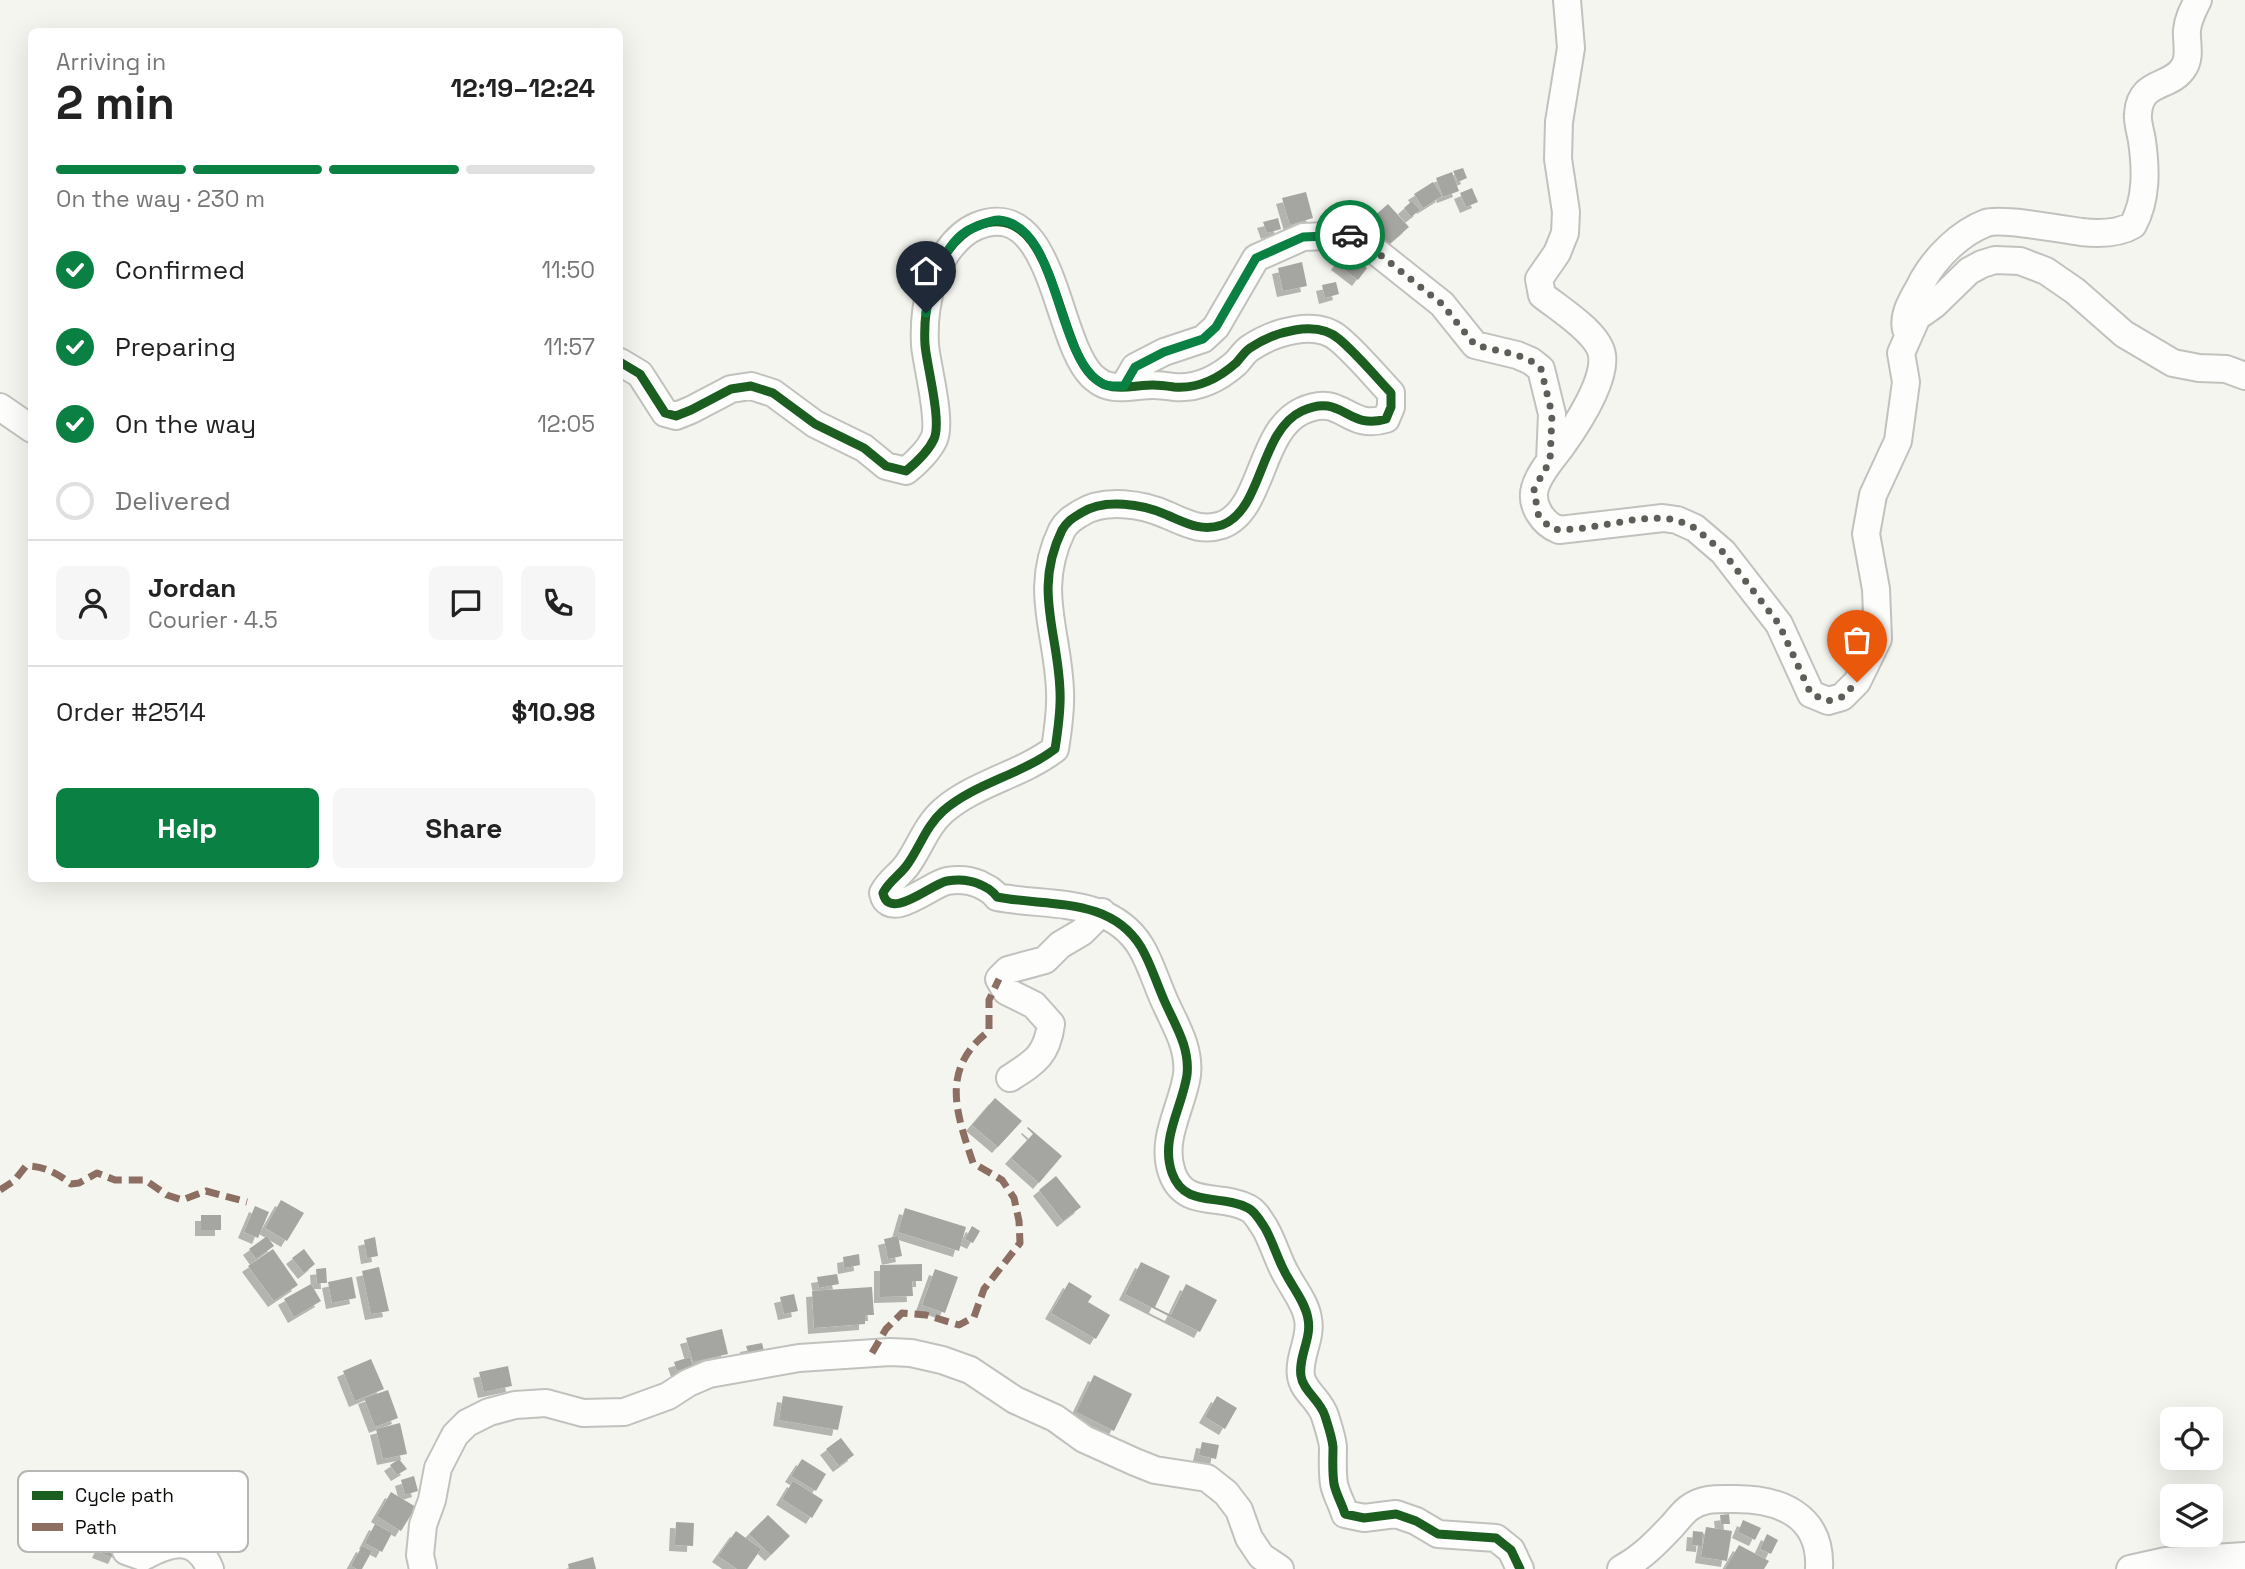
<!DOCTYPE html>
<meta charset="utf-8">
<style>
:root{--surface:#fff;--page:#f6f6f6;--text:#222;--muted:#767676;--line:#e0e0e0;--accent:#0b8043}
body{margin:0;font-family:"Space Grotesk",sans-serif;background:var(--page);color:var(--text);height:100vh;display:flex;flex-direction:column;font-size:26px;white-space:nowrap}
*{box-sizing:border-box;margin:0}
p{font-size:23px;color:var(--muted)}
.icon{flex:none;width:38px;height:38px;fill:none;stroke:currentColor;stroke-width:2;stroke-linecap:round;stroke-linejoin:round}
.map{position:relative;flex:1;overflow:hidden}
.drawer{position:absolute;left:28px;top:28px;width:595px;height:854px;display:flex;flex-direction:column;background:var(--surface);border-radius:10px;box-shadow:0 7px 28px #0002}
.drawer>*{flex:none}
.controls{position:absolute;left:2160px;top:1407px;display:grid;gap:14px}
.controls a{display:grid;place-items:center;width:63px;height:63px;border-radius:10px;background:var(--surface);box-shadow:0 7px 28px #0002;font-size:35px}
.pin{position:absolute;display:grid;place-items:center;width:60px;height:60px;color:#fff;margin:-72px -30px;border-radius:50% 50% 50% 0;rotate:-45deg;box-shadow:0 0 7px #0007}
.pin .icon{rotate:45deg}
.courier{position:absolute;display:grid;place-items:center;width:70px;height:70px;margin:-35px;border:5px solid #0b8043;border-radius:50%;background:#fff;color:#222;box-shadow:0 2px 9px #0007}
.overview em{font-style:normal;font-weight:600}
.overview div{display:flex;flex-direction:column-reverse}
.overview{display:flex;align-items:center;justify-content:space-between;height:119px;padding:0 28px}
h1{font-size:46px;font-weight:600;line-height:52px}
.bar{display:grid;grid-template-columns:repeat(4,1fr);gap:10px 7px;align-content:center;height:84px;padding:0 28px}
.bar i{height:9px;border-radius:5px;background:var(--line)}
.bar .active{background:var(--accent)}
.bar p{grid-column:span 4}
.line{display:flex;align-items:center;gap:18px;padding:0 28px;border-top:2px solid var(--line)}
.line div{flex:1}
.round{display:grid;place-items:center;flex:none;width:74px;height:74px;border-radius:10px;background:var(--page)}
ol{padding:0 28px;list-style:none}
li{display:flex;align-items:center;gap:21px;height:77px}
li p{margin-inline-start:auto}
li .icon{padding:7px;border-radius:50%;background:var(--accent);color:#fff;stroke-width:4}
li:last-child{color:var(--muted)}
li i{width:38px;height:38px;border:4px solid var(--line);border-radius:50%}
.cta{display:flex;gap:14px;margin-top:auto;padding:14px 28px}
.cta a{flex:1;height:80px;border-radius:10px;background:var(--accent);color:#fff;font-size:28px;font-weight:600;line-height:80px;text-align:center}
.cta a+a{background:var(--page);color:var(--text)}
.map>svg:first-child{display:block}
.building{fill:#a5a6a1;filter:url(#shadow)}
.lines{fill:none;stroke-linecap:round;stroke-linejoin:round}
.minor-casing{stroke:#c1c2bd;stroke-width:30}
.minor{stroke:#fdfefc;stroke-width:26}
.quiet{stroke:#8d6e63;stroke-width:7;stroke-dasharray:14 7;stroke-linecap:butt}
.cycleway-casing{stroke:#fff;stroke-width:13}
.cycleway{stroke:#1b5e20;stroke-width:9}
.done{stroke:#5d5e58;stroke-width:7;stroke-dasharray:0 12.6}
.route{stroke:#0b8043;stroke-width:9}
.key{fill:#fff;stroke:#b6b6b5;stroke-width:2}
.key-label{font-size:19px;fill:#0b0c08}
</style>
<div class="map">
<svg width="2245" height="1569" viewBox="0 0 2245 1569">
<defs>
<filter id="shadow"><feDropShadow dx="-6" dy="6" stdDeviation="0" flood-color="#0004"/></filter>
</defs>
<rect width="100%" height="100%" fill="#f4f5ee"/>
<path class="building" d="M1463 168 1467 178 1458 182 1453 171Z
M1452 172 1459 191 1443 197 1436 178Z
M1433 182 1442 196 1423 208 1414 194Z
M1472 188 1478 202 1466 207 1460 193Z
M1306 192 1313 218 1290 225 1282 198Z
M1412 201 1420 210 1411 217 1404 208Z
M1388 204 1409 227 1386 247 1365 224Z
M1278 218 1281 229 1267 233 1263 222Z
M1346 252 1367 268 1358 280 1337 264Z
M1302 262 1307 286 1283 291 1278 268Z
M1336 282 1339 294 1325 298 1322 285Z
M995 1098 1022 1121 998 1147 972 1125Z
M1028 1127 1062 1156 1039 1183 1011 1158 1033 1134 1027 1128Z
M1056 1176 1081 1207 1063 1221 1039 1190Z
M281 1200 304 1213 287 1241 265 1228Z
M255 1206 269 1212 258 1238 244 1232Z
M905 1208 966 1227 959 1251 898 1232Z
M201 1215H221V1230H201Z
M972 1226 980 1231 973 1243 965 1239Z
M267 1236 274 1246 256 1259 249 1249Z
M898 1236 902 1256 888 1259 884 1239Z
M375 1237 378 1256 367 1258 364 1240Z
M273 1249 298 1285 274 1301 248 1266Z
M304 1249 315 1264 304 1273 292 1258Z
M859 1254 860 1265 844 1268 843 1257Z
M1141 1262 1170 1276 1155 1307 1171 1315 1186 1284 1217 1300 1200 1332 1125 1294Z
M922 1264V1281H912L913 1296 880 1297V1265Z
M379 1267 389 1311 371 1314 362 1271Z
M326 1268 327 1283H317L316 1269Z
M935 1269 958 1277 945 1313 922 1305Z
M837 1274 839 1284 819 1288 817 1277Z
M352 1277 356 1298 332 1303 328 1282Z
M1069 1282 1092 1296 1088 1302 1110 1315 1096 1339 1051 1313Z
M311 1284 321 1301 294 1317 284 1299Z
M872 1287 874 1315H865V1324L814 1328 812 1291Z
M794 1294 798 1311 784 1314 780 1297Z
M722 1329 728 1354 693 1362 686 1338Z
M762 1343 764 1351 749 1355 746 1346Z
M690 1357 693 1366 677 1371 674 1362Z
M371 1359 384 1389 355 1401 343 1371Z
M508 1366 512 1386 484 1392 479 1372Z
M1094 1375 1132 1394 1114 1431 1076 1412Z
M388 1390 398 1418 375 1427 364 1398Z
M783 1396 843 1406 838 1430 779 1420Z
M1217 1396 1237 1408 1225 1429 1205 1417Z
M400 1423 407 1454 383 1459 376 1429Z
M841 1438 854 1455 839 1466 826 1449Z
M1202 1442 1219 1445 1216 1459 1199 1455Z
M399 1459 407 1469 397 1475 390 1465Z
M802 1459 826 1474 816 1491 791 1476Z
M414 1476 418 1491 405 1495 401 1480Z
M793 1481 823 1500 812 1518 782 1499Z
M391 1492 416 1507 401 1531 377 1516Z
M1729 1514 1730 1524H1721L1720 1515Z
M768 1515 790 1536 771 1555 749 1534Z
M1743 1520 1761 1528 1755 1540 1738 1532Z
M676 1522 694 1523 693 1546 675 1545Z
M131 1523 154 1534 143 1555 121 1544Z
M375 1524 392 1533 382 1552 365 1543Z
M1706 1527 1732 1531 1727 1561 1701 1557Z
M736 1531 761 1549 747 1569H737L718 1556Z
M1693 1531 1703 1532 1702 1546 1692 1545Z
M1767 1534 1778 1540 1771 1554 1760 1549Z
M105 1538 120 1546 114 1558 98 1552Z
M1739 1545 1769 1561 1764 1569H1725Z
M362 1546 372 1551 362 1569H357L351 1566Z
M593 1557 596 1569H569L568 1564Z"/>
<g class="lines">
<g class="minor-casing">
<path id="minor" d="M1567 0 1571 48 1559 122 1558 159 1566 212 1565 233 1557 253 1539 279 1542 295C1558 308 1599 333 1602 355 1606 381 1576 426 1561 447 1552 459 1539 473 1535 488 1530 505 1543 524 1559 530L1663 518 1677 520 1695 528 1723 552 1779 624 1811 694 1828 701 1842 697 1857 682 1878 639 1876 589 1866 534 1873 495 1898 441 1906 382 1901 353 1917 317 1934 305 1969 271 1982 264 1995 260 2020 261 2046 271 2075 291 2124 334 2173 363 2199 368 2226 369 2245 376
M1906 329C1902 312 1916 295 1923 280 1936 257 1960 233 1986 223 2001 218 2062 229 2081 232 2098 234 2118 234 2133 225 2147 199 2146 169 2142 141 2141 133 2137 122 2138 114 2140 79 2171 89 2184 67 2191 56 2186 42 2187 30 2188 19 2193 10 2198 0
M620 362 640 374 665 413 676 416 691 410 731 389 751 386 773 393 815 424 864 448 886 466 906 471C917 462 928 452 934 439 942 421 927 367 925 345 924 327 926 305 931 287 936 264 955 235 977 226 1054 195 1055 340 1092 376 1095 379 1102 384 1106 385 1119 390 1139 385 1153 385 1160 385 1167 386 1174 387 1198 389 1218 379 1236 363 1241 358 1244 352 1250 348 1274 332 1316 319 1339 339 1358 355 1374 375 1391 393V407L1386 419C1346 431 1343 392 1302 411 1259 431 1263 510 1222 525 1201 532 1186 523 1167 515 1143 504 1104 498 1081 513 1073 518 1067 521 1062 530 1033 590 1058 631 1060 691 1061 710 1058 730 1055 749 1021 775 975 783 943 811 926 826 920 847 907 865 900 875 889 881 883 893 889 922 931 884 947 881 958 879 970 880 979 884 987 888 992 890 997 897 1047 907 1110 896 1141 947 1151 964 1156 982 1164 1000 1175 1025 1190 1047 1187 1075 1182 1108 1160 1139 1172 1173 1185 1209 1220 1193 1248 1208 1255 1211 1261 1222 1265 1228 1274 1244 1278 1261 1287 1276 1294 1289 1306 1304 1308 1319 1312 1338 1298 1357 1301 1376 1303 1391 1320 1400 1325 1416 1328 1426 1332 1437 1333 1447 1333 1459 1332 1471 1334 1484 1336 1494 1342 1504 1345 1514L1364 1518 1396 1514 1416 1521 1438 1534 1496 1538 1511 1550 1520 1569
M1124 386 1135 367 1164 352 1203 339 1216 327 1256 258 1303 237 1350 235 1364 242 1442 304 1475 345 1517 355 1531 361 1541 369 1552 414 1550 461
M0 407 32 429
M1010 1078C1035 1062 1047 1055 1051 1024L1034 1005 1006 991 999 979 1008 970 1045 960 1060 945 1082 932 1102 912
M126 1551 143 1557C170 1542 196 1534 210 1569
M423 1569 420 1555 423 1525 432 1500 438 1468 455 1435 467 1423 489 1412 515 1405 546 1403 583 1413 624 1412 668 1396 688 1383 709 1374 799 1358 890 1352 911 1353 942 1360 970 1370 1015 1400 1055 1418 1084 1439 1135 1462 1155 1470 1207 1478 1226 1493 1239 1510 1249 1538 1261 1556 1280 1569
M1621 1569C1641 1558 1655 1544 1671 1527 1677 1521 1683 1512 1689 1508 1703 1498 1716 1499 1731 1499 1778 1498 1822 1514 1819 1569
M2130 1569 2166 1561 2245 1556"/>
</g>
<use href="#minor" class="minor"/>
<path class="quiet" d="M0 1190 14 1181 26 1166C44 1166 57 1173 71 1184L79 1183 97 1173 115 1180H145L167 1195 182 1200 206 1191 247 1202
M872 1353 886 1329 902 1313 926 1315 959 1325 974 1317 984 1289 1020 1243 1019 1221 1014 1198 1002 1180 973 1163C956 1112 940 1069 989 1031V1000L999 979"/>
<g class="cycleway-casing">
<path id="cycleway" d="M620 362 640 374 665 413 676 416 691 410 731 389 751 386 773 393 815 424 864 448 886 466 906 471C917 462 928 452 934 439 942 421 927 367 925 345 924 327 926 305 931 287 936 264 955 235 977 226 1054 195 1055 340 1092 376 1095 379 1102 384 1106 385 1119 390 1139 385 1153 385 1160 385 1167 386 1174 387 1198 389 1218 379 1236 363 1241 358 1244 352 1250 348 1274 332 1316 319 1339 339 1358 355 1374 375 1391 393V407L1386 419C1346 431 1343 392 1302 411 1259 431 1263 510 1222 525 1201 532 1186 523 1167 515 1143 504 1104 498 1081 513 1073 518 1067 521 1062 530 1033 590 1058 631 1060 691 1061 710 1058 730 1055 749 1021 775 975 783 943 811 926 826 920 847 907 865 900 875 889 881 883 893 889 922 931 884 947 881 958 879 970 880 979 884 987 888 992 890 997 897 1047 907 1110 896 1141 947 1151 964 1156 982 1164 1000 1175 1025 1190 1047 1187 1075 1182 1108 1160 1139 1172 1173 1185 1209 1220 1193 1248 1208 1255 1211 1261 1222 1265 1228 1274 1244 1278 1261 1287 1276 1294 1289 1306 1304 1308 1319 1312 1338 1298 1357 1301 1376 1303 1391 1320 1400 1325 1416 1328 1426 1332 1437 1333 1447 1333 1459 1332 1471 1334 1484 1336 1494 1342 1504 1345 1514L1364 1518 1396 1514 1416 1521 1438 1534 1496 1538 1511 1550 1520 1569"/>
</g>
<use href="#cycleway" class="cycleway"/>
</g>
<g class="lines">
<path class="done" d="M1350 235 1364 242 1442 304 1475 345 1517 355 1531 361 1541 369 1552 414 1550 461 1534 489 1538 514 1549 527 1559 530 1584 528 1639 519 1662 518 1677 520 1695 528 1723 552 1779 624 1811 694 1828 701 1842 697 1857 682"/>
<path class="route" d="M926 313C931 286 944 239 973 228 981 225 990 220 999 220 1061 226 1054 358 1103 384 1109 387 1117 386 1124 386L1135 367 1164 352 1203 339 1216 327 1256 258 1303 237 1350 235"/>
</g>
<rect x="18" y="1471" width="230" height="81" rx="10" class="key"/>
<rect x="32" y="1491" width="31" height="9" fill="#1b5e20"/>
<rect x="32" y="1523" width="31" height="8" fill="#8d6e63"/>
<g class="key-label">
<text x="75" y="1502">Cycle path</text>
<text x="75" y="1534">Path</text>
</g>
</svg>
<div class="controls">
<a><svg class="icon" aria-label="locate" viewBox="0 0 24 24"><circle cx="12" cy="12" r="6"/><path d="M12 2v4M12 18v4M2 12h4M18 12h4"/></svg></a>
<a><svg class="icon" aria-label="layers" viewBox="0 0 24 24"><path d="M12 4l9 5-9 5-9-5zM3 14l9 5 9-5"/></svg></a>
</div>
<div class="pin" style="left:1857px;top:682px;background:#ea580c"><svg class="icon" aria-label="bag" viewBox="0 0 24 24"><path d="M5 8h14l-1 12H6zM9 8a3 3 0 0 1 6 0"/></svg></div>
<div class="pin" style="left:926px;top:313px;background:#1f2937"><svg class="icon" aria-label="home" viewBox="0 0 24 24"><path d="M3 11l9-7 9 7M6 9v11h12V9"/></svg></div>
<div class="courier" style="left:1350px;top:235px"><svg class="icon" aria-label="car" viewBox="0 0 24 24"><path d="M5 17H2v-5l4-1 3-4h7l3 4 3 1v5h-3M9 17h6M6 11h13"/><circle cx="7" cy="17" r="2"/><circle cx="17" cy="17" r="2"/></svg></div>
<section class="drawer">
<div class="overview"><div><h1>2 min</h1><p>Arriving in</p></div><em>12:19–12:24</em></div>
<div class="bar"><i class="active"></i><i class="active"></i><i class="active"></i><i></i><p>On the way · 230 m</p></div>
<ol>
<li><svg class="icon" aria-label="check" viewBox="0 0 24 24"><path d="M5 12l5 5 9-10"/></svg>Confirmed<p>11:50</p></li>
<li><svg class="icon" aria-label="check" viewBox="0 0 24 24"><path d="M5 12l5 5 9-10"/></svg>Preparing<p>11:57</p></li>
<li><svg class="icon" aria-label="check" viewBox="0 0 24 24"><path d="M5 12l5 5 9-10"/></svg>On the way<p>12:05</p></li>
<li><i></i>Delivered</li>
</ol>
<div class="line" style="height:126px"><a class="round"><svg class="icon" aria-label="person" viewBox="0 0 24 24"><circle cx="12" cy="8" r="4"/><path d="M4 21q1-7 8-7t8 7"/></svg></a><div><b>Jordan</b><p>Courier · 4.5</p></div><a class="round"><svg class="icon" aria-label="chat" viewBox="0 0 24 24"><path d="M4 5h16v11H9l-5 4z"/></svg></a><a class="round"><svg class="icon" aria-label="phone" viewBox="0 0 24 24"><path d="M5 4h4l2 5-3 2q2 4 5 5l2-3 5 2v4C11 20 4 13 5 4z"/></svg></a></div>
<div class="line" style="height:91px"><div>Order #2514</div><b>$10.98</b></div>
<div class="cta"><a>Help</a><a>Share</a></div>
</section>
</div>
